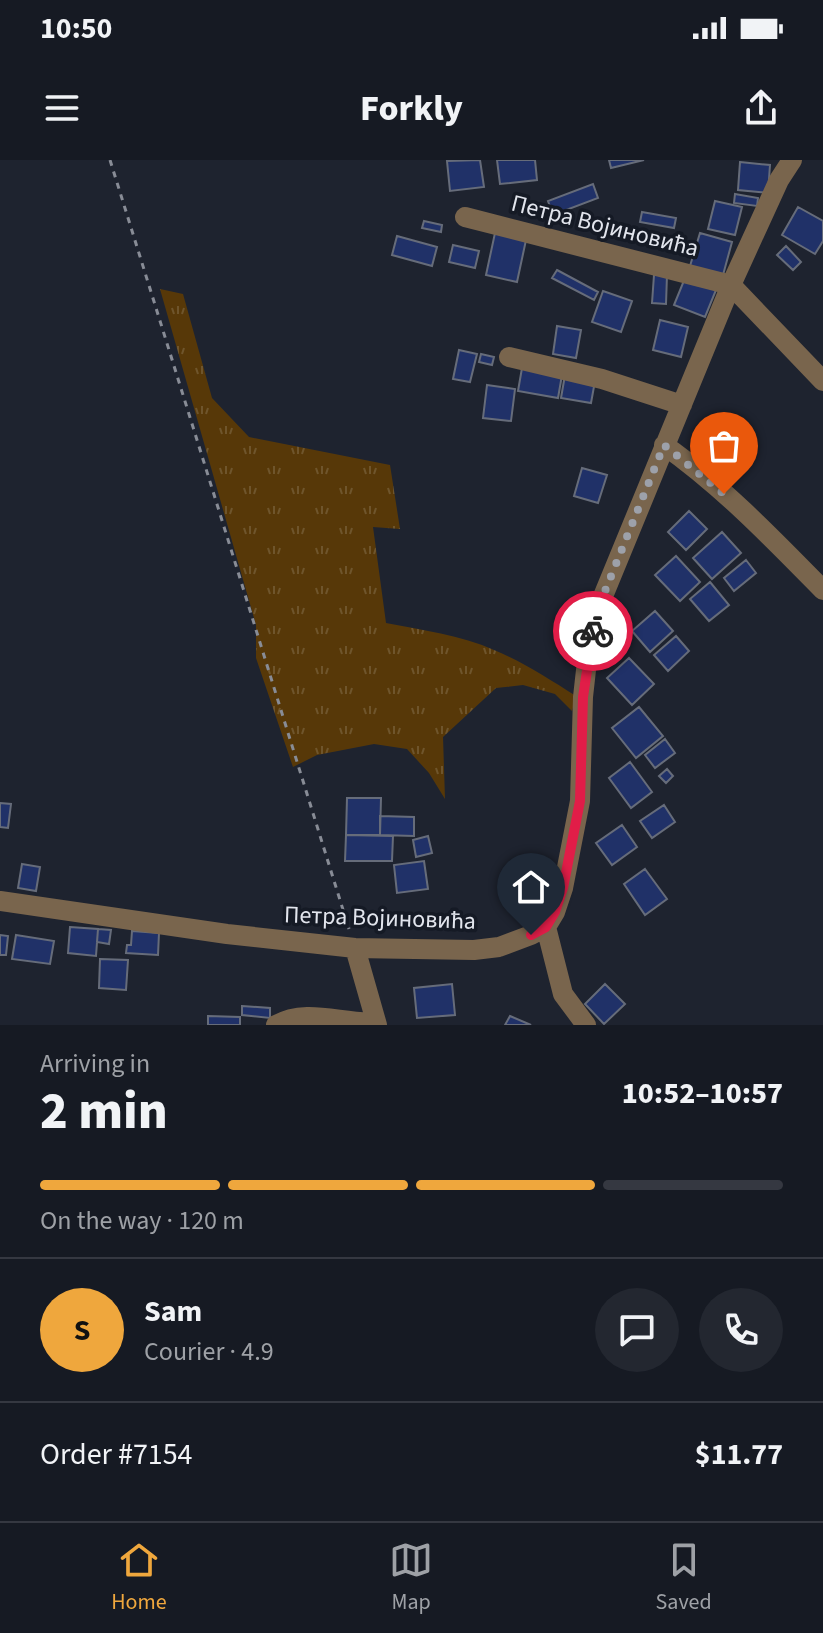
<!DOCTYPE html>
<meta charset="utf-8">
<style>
:root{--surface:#161a23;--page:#232730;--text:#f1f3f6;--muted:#9ea1a6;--line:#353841;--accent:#efa73d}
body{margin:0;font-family:"Source Sans 3",sans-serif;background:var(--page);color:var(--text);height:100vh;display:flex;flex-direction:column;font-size:30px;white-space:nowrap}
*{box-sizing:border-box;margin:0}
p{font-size:26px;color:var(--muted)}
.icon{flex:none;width:44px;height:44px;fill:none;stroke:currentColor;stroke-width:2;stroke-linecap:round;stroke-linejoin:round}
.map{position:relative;height:865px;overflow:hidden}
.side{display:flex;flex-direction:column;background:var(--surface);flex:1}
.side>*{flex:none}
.pin{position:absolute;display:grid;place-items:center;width:68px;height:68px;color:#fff;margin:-82px -34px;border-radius:50% 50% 50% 0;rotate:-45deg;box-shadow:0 0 8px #0007}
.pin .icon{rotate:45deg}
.courier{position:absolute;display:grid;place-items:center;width:80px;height:80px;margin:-40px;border:6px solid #e11d48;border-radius:50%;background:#fff;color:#222;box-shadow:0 2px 10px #0007}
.overview em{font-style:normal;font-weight:800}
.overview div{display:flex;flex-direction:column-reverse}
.overview{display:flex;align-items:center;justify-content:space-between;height:136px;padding:0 40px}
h1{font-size:52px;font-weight:800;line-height:60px}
.bar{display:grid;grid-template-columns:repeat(4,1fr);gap:12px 8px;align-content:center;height:96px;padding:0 40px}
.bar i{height:10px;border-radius:6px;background:var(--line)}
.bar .active{background:var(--accent)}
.bar p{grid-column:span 4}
.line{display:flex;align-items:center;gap:20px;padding:0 40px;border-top:2px solid var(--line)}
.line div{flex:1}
.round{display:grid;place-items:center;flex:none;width:84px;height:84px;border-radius:42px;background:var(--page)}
.status{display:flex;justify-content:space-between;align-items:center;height:56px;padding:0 40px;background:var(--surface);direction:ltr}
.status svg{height:22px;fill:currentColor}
header{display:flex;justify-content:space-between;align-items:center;height:104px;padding:0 40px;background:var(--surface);font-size:36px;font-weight:800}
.tab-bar{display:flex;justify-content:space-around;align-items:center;height:112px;border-top:2px solid var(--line);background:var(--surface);font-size:22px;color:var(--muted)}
.tab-bar a{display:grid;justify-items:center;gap:4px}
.tab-bar .active{color:var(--accent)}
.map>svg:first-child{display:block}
.grass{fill:url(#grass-tufts)}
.building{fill:#203168;stroke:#666c7a;stroke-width:2}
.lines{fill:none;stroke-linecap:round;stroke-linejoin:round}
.path{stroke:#888c96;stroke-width:3;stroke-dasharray:6 6;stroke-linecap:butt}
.minor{stroke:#79654d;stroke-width:20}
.done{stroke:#9da1aa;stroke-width:8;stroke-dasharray:0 14.4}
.route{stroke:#e11d48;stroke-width:10}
.labels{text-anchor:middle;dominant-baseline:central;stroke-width:7;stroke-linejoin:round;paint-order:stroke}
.street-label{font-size:24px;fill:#e2e5ed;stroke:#151a25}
</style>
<div class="status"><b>10:50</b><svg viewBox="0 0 49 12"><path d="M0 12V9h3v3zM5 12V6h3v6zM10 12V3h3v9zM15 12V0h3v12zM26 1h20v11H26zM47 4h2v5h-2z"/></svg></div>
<header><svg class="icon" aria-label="menu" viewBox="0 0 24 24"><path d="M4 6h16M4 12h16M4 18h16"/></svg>Forkly<svg class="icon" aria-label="share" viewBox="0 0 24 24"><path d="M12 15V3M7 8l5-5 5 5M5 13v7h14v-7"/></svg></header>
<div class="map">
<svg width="823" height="865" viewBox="0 0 823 865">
<defs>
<pattern id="grass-tufts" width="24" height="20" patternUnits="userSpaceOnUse" patternTransform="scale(2)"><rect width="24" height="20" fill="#573808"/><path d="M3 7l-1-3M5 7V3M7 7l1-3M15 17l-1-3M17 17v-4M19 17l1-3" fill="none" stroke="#6f552c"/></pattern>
</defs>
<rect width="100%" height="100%" fill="#1e232f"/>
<path class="grass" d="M160 129 183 134 212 238 249 277 390 305 400 369 373 367 386 463C421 470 461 475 494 490 523 502 549 519 576 536L572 551 555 534 523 525 496 528 443 577 445 639 429 613 407 589 374 584 317 595 293 607 256 498V465Z"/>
<path class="building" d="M480 0 484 27 450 31 447 1Z
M497 0H535L537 20 500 24Z
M609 0H644L611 8Z
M740 2 770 5 768 33 738 30Z
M593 24 598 38 553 55 548 41Z
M735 34 758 38 757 46 734 43Z
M715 41 742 47 735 75 708 69Z
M798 47 823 61V81L815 94 782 75Z
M642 52 676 58 674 68 640 62Z
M424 61 442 65 441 72 422 68Z
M495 73 526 80 517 122 486 115Z
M700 73 732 82 723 115 690 106Z
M397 76 437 87 432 106 392 95Z
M453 85 479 91 475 108 449 102Z
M786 86 801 102 793 110 777 95Z
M557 110 598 132 594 140 552 118Z
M654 115H667L666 144 652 143Z
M685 118 716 130 705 157 674 145Z
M603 131 632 141 621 172 592 162Z
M660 160 688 167 681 197 653 190Z
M557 166 581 170 576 198 553 194Z
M459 190 477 194 470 222 453 219Z
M481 194 494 197 492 205 479 202Z
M522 208 562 215 558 238 518 231Z
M565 215 595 221 591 243 561 238Z
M487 225 515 229 511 261 483 258Z
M582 308 607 315 598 343 574 336Z
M689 351 707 369 686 390 668 372Z
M722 372 741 393 712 419 693 398Z
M676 396 700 422 680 441 655 415Z
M746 400 756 413 734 431 724 418Z
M710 422 729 445 709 461 690 439Z
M655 451 673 471 650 492 632 471Z
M676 476 689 491 668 511 654 495Z
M629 498 654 524 632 545 607 518Z
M639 547 663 576 636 598 612 568Z
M665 579 675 593 655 608 645 595Z
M630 602 652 632 631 648 609 618Z
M667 609 673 616 666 623 659 616Z
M347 638H381L380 675H346Z
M0 643 11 644 8 668 0 667Z
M664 645 675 662 652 678 640 661Z
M380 656 414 657V676L380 675Z
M622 665 637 687 612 705 596 683Z
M346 675 393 676 392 701H345Z
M428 676 432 693 416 697 413 680Z
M424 701 428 729 397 733 394 705Z
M22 704 40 707 36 731 18 728Z
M645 709 667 739 645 755 624 724Z
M70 767 98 769 96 796 68 793Z
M98 769 111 770 109 784 97 782Z
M132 771 159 773 158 795 126 793 127 785H131Z
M0 775 8 776 6 795H0Z
M16 775 54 781 50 804 12 799Z
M100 799 128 800 126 830 99 828Z
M452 824 455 855 417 858 414 828Z
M605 824 625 844 604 864 585 844Z
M242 846 270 848V858L242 855Z
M208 856 240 857V865H208Z
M510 856 531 865H505Z"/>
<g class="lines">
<path class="path" d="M110 0 349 769"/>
<path class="minor" d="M465 57 731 125 823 221
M509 197 602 219 682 245
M664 285C722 326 773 379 823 430
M0 741 227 774 355 788 474 790 499 787 531 775 546 767 555 752 563 728 580 641 583 537 588 492 599 446 731 125 779 20 792 0
M546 767 563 834 586 865
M355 788 377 865
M276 865C308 847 343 865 376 862"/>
</g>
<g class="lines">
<path class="done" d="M593 471 599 446 664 285 724 334"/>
<path class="route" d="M531 775 546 767 555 752 563 728 580 641 583 537 593 471"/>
</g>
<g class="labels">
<g class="street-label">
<text transform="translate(605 66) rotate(14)">Петра Војиновића</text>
<text transform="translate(380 758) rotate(2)">Петра Војиновића</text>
</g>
</g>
</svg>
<div class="pin" style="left:724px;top:334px;background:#ea580c"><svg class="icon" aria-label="bag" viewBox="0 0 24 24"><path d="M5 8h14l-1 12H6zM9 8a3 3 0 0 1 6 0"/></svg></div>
<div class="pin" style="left:531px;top:775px;background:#1f2937"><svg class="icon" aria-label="home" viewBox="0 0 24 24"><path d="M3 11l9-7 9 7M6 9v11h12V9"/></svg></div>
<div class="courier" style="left:593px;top:471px"><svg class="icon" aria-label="bike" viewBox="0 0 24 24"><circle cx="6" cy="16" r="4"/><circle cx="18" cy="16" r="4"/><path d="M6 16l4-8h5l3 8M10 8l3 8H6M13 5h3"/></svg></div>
</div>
<section class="side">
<div class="overview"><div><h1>2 min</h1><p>Arriving in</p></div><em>10:52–10:57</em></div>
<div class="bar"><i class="active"></i><i class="active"></i><i class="active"></i><i></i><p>On the way · 120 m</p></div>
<div class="line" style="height:144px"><b class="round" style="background:var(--accent);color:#111">S</b><div><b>Sam</b><p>Courier · 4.9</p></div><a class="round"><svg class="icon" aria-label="chat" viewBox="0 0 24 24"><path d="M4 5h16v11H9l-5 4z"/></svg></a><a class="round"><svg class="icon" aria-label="phone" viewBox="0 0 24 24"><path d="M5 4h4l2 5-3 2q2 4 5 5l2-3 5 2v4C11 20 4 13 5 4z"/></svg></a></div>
<div class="line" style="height:104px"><div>Order #7154</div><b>$11.77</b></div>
</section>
<nav class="tab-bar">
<a class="active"><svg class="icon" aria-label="home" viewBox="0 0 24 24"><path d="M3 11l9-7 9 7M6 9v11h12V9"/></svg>Home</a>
<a><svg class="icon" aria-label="map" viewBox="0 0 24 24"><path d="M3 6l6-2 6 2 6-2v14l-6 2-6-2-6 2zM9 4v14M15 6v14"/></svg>Map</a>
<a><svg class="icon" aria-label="saved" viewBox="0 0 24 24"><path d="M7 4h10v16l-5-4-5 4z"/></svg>Saved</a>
</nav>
